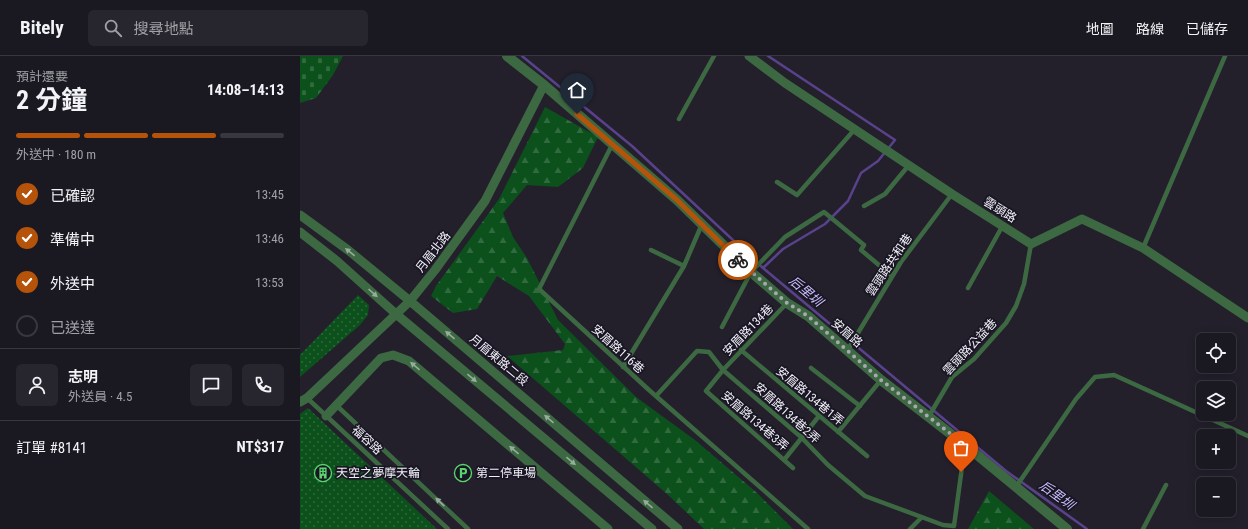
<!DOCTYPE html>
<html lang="zh-TW">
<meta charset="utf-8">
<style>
:root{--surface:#1a1821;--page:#27252e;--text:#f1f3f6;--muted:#9fa0a5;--line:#38373f;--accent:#b45309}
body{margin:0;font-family:"Roboto Condensed","Noto Sans TC",sans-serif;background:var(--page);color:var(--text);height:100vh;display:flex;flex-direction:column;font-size:15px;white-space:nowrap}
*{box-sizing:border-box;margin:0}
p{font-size:13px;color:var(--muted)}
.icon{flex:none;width:22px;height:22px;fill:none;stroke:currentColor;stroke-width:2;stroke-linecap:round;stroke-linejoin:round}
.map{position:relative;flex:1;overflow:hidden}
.details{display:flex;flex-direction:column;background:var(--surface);width:300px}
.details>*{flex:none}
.buttons{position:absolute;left:896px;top:277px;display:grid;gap:8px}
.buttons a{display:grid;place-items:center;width:40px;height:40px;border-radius:6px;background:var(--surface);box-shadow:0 2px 10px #0003,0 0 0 1px var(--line);font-size:20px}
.pin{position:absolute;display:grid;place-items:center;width:34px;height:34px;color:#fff;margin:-41px -17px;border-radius:50% 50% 50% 0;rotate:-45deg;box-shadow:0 0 4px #0007}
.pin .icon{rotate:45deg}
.courier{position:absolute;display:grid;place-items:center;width:40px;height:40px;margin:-20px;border:3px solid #b45309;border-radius:50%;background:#fff;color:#222;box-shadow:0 1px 5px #0007}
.summary em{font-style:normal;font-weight:700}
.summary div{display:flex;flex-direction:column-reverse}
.summary{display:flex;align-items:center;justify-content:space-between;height:68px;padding:0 16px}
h1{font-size:26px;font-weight:700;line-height:30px}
.bar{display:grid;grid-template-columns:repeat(4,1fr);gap:6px 4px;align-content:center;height:48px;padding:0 16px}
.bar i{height:5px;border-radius:3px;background:var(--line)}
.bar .on{background:var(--accent)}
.bar p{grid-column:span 4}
.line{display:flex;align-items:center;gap:10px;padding:0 16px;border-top:1px solid var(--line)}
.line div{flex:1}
.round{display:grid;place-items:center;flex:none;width:42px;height:42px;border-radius:6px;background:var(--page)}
ol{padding:0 16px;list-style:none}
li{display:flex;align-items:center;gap:12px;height:44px}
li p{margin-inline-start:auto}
li .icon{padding:4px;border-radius:50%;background:var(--accent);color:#fff;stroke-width:4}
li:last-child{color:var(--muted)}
li i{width:22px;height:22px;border:2px solid var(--line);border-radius:50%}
header{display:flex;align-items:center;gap:24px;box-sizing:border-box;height:56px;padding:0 20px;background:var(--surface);border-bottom:1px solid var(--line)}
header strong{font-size:19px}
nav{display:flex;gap:22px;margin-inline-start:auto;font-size:14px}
.search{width:280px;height:36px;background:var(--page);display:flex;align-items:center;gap:10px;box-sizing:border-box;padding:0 14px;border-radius:6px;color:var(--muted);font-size:15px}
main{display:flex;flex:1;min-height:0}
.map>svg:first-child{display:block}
.grass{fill:url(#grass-dots)}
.forest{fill:url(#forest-firs)}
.cemetery{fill:url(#cemetery-stones)}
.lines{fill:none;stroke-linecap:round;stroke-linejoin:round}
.stream{stroke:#58428b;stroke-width:2.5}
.service{stroke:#3d6942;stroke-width:4.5}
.minor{stroke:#3d6942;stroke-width:9}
.tertiary{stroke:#3d6942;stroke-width:10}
.oneway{fill:#97ac9d}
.done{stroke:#a9a7b1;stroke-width:4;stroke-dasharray:0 7.2}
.route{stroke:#b45309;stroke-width:5}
.labels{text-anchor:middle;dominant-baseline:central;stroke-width:3.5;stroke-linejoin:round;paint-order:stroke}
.street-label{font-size:12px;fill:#f1eff8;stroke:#191623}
.poi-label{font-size:12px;fill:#f1eff8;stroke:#191623;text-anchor:start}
.water-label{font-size:13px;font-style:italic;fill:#ccbefd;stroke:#191623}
</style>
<header>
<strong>Bitely</strong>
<div class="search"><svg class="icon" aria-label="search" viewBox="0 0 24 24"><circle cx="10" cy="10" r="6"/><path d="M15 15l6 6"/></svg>搜尋地點</div>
<nav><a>地圖</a><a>路線</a><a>已儲存</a></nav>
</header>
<main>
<section class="details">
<div class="summary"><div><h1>2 分鐘</h1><p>預計還要</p></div><em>14:08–14:13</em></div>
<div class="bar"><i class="on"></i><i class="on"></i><i class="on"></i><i></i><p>外送中 · 180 m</p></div>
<ol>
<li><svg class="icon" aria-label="check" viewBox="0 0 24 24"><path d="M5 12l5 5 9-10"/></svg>已確認<p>13:45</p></li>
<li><svg class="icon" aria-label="check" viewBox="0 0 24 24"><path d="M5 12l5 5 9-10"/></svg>準備中<p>13:46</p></li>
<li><svg class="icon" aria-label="check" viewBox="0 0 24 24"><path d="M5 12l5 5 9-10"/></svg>外送中<p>13:53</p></li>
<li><i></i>已送達</li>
</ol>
<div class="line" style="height:72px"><a class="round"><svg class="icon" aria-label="person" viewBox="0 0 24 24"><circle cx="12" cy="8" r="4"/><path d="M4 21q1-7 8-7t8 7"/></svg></a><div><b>志明</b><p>外送員 · 4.5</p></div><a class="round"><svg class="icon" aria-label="chat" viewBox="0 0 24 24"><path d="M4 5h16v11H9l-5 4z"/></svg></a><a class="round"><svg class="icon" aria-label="phone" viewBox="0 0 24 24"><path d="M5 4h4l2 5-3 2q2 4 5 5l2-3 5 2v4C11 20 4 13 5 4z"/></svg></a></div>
<div class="line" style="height:52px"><div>訂單 #8141</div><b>NT$317</b></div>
</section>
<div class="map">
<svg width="948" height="473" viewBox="0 0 948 473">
<defs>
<pattern id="grass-dots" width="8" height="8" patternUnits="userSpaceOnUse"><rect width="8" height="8" fill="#0c501c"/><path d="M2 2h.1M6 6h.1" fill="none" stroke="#306a3e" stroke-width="1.8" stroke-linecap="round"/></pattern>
<pattern id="forest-firs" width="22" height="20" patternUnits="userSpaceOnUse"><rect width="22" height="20" fill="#0c501c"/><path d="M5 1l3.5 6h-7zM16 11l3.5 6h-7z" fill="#306a3e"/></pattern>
<pattern id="cemetery-stones" width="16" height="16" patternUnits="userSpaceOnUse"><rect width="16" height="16" fill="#0c501c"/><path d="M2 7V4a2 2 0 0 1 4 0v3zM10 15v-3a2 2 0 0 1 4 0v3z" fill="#306a3e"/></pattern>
</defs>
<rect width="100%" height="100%" fill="#23202c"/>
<path class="grass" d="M58 239 69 249 68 259 60 269 0 321V299Z
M8 352 137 473H0V358Z"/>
<path class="forest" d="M245 51 298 81 283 112 258 131 227 129 203 157 213 181 227 202 258 264 336 341 395 384 456 436 493 473H404L367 438 207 300 263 294 265 288 229 240 197 220 177 253 153 257 131 240 136 230 199 143Z
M689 435 734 473H668Z"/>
<path class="cemetery" d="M0 0H43L33 19 16 42 0 47Z"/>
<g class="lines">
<path class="stream" d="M222 0 332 90 463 212 706 415 787 473
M463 212 483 193 525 168 548 145 561 117 578 105 595 84 468 0"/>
<path class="service" d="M379 63 414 0
M312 89 239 233 349 334 508 473
M477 126 497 139 555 73
M564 150 585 138 609 109
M843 192 925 0
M351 194 384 210
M668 232 703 169
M487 247 423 314 406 335 493 412
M422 271 451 216 485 181 524 156 564 189 561 194 592 220
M441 294 567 400
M547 295 601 206 652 138
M323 311 384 210 402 168
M511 312 560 350
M356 340 397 295 409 296 423 314 501 381 528 409 565 440 643 469 654 470 665 389
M7 342 148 473
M36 349 168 473
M629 360 652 321 674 303 706 267 716 250 724 228 731 188
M538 376 581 324
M484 404 519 360
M716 431 776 343 795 321 814 319 948 380
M610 473 621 462
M843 473 866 429"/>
<path class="minor" d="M449 0 485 27 652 138 731 188 782 163 843 192 948 262
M0 159 48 194 110 245 378 473
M0 176 37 205 96 258 352 473
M0 346 7 342 110 245 135 214 185 145 244 29
M26 360 81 302 93 299 109 305 308 473"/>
<path class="tertiary" d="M207 0 244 29 377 144 451 216 487 247 508 260 581 324 665 389 767 473"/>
</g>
<defs><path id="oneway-solid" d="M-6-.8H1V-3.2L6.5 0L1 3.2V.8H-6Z"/></defs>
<g class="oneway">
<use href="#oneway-solid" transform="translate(50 196) rotate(-141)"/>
<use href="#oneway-solid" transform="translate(73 237) rotate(42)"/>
<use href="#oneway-solid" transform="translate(150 279) rotate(-140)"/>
<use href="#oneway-solid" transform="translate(115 310) rotate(-140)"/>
<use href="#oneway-solid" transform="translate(172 322) rotate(40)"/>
<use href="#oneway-solid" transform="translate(249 363) rotate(-140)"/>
<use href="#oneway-solid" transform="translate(214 394) rotate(-140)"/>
<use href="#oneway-solid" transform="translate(271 405) rotate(40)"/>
<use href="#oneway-solid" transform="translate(140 446) rotate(-137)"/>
<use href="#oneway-solid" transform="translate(348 448) rotate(-140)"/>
</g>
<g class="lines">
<path class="done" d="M438 204 487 247 508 260 581 324 665 389 661 416"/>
<path class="route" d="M277 58 377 144 438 204"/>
</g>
<defs>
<g id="building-ring" transform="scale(0.9)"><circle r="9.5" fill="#191623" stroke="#5ad56e" stroke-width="1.5"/><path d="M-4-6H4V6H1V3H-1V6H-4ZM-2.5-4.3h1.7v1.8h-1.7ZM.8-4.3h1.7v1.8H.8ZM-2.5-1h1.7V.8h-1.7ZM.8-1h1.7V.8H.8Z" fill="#5ad56e"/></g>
<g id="parking-ring" transform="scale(0.9)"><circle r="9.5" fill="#191623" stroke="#5ad56e" stroke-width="1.5"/><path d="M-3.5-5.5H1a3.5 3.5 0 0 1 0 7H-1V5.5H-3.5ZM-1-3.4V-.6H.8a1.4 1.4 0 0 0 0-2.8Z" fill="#5ad56e"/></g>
</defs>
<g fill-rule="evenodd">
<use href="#building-ring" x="23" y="417"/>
<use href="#parking-ring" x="163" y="417"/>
</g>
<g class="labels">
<g class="street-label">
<text transform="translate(700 154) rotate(32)">雲頭路</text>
<text transform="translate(133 196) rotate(-52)">月眉北路</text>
<text transform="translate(589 209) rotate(-56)">雲頭路共和巷</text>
<text transform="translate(448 274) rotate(-46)">安眉路134巷</text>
<text transform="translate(547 277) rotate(41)">安眉路</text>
<text transform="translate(670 291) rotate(-47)">雲頭路公益巷</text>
<text transform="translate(318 293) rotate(42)">安眉路116巷</text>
<text transform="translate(199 304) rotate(40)">月眉東路二段</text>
<text transform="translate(510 340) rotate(40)">安眉路134巷1弄</text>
<text transform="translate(487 357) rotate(42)">安眉路134巷2弄</text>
<text transform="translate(455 365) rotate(41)">安眉路134巷3弄</text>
<text transform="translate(67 384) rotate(43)">福容路</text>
</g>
<g class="poi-label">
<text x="36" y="417">天空之夢摩天輪</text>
<text x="176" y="417">第二停車場</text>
</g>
<g class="water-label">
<text transform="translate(506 235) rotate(40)">后里圳</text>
<text transform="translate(757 439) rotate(36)">后里圳</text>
</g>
</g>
</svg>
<div class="buttons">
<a><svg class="icon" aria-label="locate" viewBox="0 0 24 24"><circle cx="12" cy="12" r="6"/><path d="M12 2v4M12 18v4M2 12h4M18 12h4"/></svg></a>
<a><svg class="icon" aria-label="layers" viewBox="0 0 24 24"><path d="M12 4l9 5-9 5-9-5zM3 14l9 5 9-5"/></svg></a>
<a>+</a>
<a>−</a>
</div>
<div class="pin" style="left:661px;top:416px;background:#ea580c"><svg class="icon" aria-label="bag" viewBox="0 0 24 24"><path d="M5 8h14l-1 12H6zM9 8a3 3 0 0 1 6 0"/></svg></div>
<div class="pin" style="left:277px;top:58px;background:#1f2937"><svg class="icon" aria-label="home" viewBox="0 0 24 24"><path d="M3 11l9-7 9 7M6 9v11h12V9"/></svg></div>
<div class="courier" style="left:438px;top:204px"><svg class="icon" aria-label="bike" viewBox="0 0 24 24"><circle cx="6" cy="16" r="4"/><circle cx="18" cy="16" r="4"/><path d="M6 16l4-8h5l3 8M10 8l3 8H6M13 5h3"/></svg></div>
</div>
</main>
